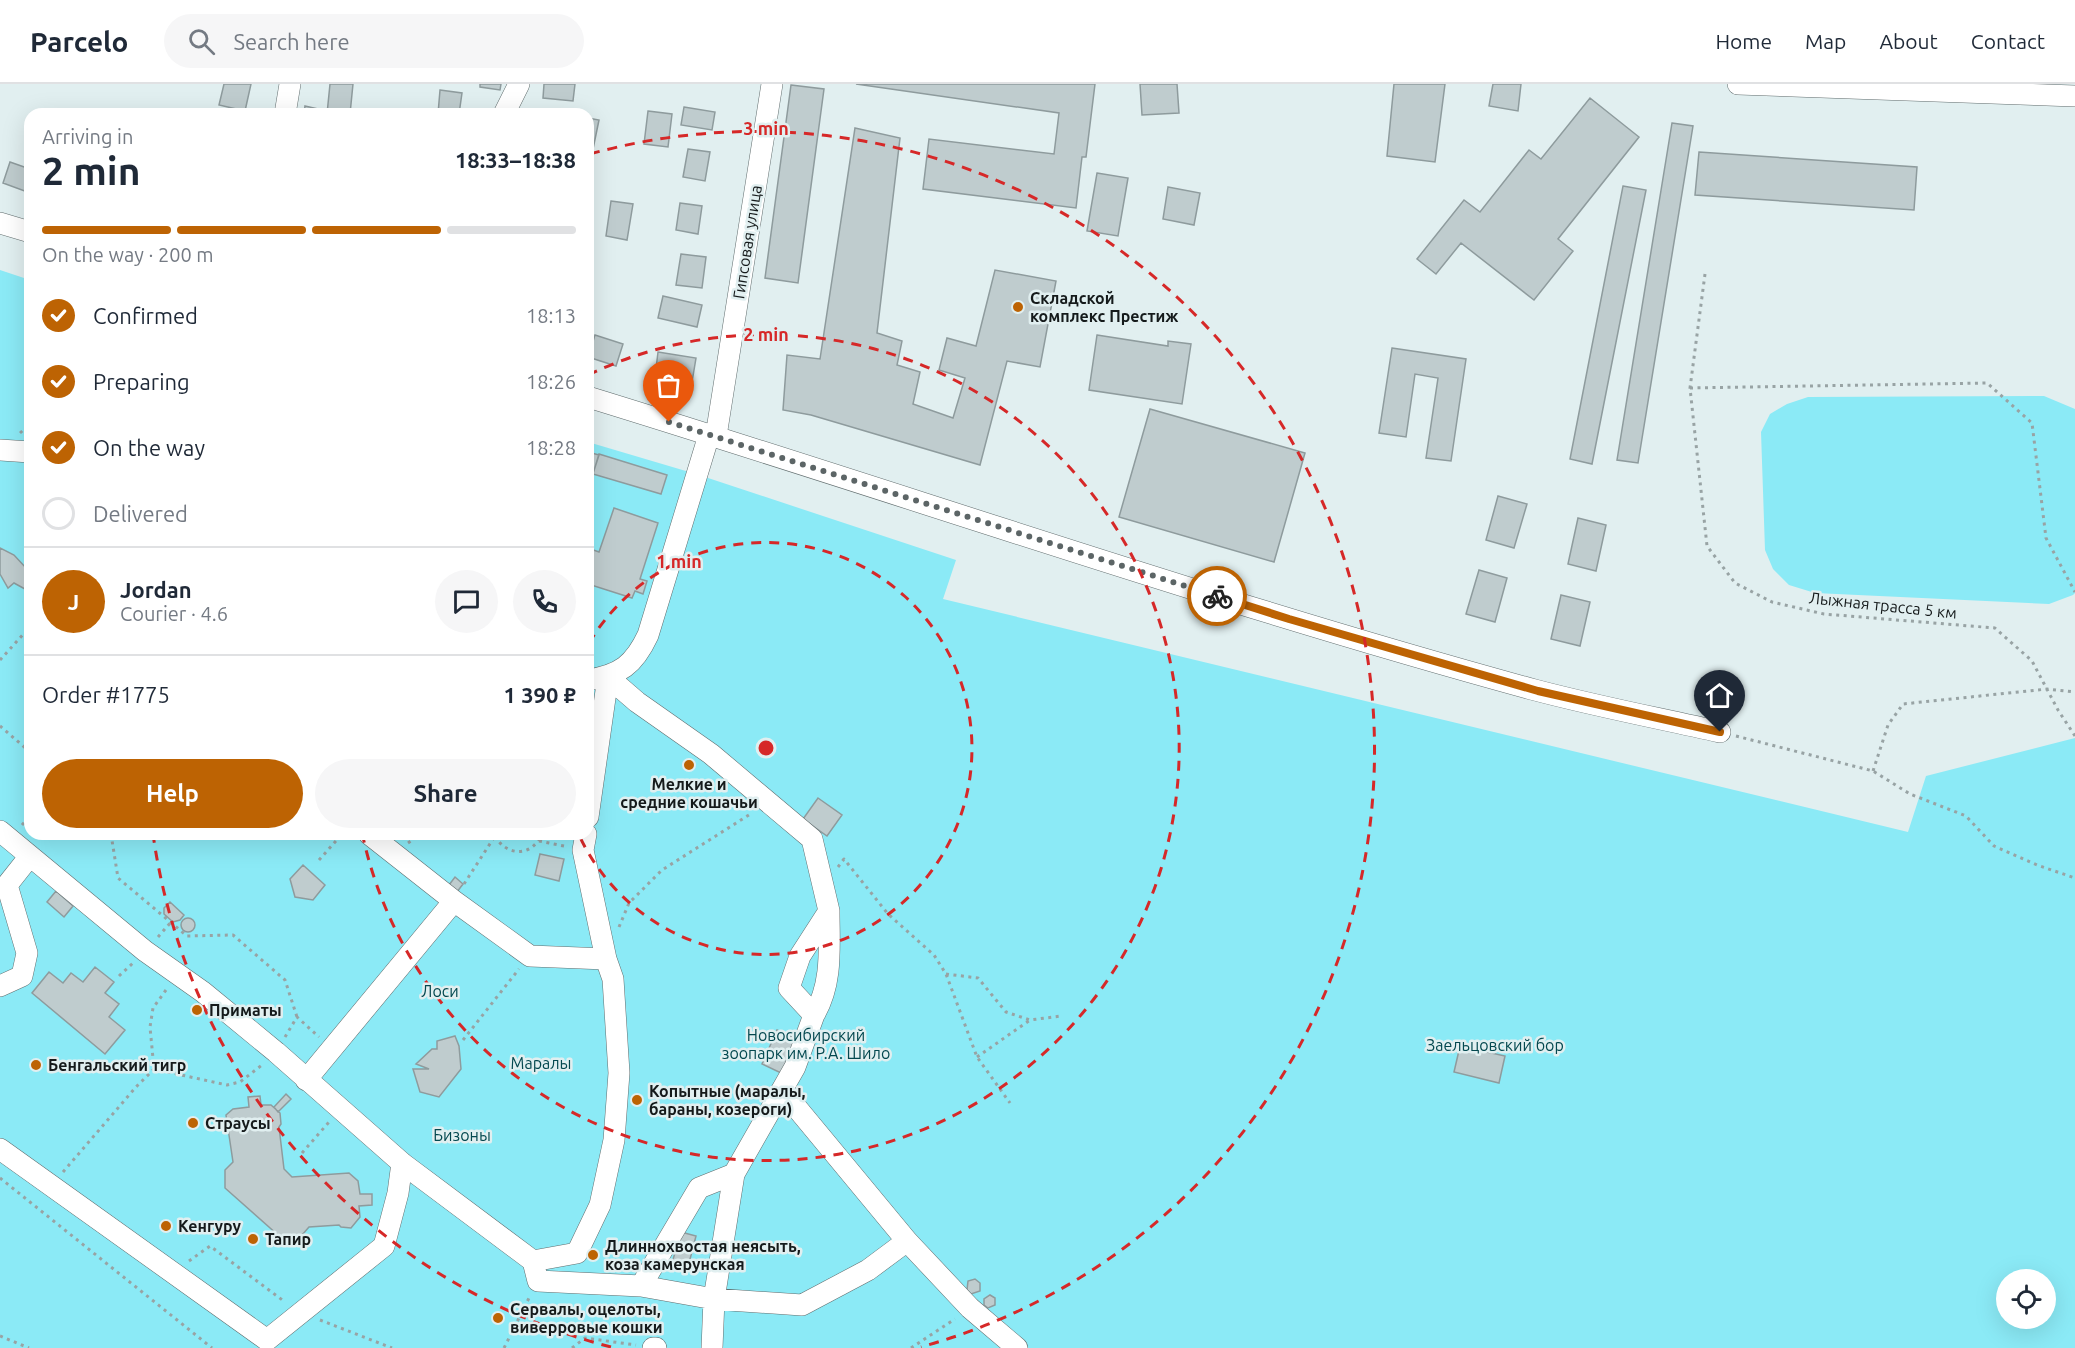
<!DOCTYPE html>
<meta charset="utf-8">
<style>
:root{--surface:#fff;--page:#f6f6f7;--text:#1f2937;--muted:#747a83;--line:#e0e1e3;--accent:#bd6303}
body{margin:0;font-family:Ubuntu,sans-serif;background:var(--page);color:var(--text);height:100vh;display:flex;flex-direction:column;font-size:22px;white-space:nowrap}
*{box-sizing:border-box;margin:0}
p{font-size:20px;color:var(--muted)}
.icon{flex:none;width:33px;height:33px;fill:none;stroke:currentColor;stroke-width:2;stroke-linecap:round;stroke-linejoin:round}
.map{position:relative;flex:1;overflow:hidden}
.panel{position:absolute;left:24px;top:24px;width:570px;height:732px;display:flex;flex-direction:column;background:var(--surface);border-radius:18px;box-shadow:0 6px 24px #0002}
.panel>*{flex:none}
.fabs{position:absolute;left:1996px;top:1185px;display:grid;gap:12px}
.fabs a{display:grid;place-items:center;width:60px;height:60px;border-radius:50%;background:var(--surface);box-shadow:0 6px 24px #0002;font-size:30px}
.pin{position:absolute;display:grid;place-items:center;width:51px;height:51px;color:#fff;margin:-62px -26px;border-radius:50% 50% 50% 0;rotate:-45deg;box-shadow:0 0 6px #0007}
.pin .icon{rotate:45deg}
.courier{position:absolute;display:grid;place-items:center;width:60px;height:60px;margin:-30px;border:4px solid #bd6303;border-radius:50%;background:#fff;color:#222;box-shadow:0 2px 8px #0007}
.headline em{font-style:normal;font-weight:700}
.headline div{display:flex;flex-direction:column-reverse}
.headline{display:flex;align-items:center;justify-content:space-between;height:102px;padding:0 18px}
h1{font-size:39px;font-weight:700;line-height:45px}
.bar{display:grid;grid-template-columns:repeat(4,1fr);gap:9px 6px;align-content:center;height:72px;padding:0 18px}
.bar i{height:8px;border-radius:4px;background:var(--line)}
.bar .current{background:var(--accent)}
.bar p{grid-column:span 4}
.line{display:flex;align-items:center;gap:15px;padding:0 18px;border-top:2px solid var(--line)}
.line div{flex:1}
.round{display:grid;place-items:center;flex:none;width:63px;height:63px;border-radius:32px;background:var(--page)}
ol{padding:0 18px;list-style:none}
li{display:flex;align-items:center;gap:18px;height:66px}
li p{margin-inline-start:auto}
li .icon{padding:6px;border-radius:50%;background:var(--accent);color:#fff;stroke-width:4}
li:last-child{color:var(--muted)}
li i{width:33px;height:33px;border:3px solid var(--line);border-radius:50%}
.cta{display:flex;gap:12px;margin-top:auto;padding:12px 18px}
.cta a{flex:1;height:69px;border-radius:36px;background:var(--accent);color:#fff;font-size:24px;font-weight:700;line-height:69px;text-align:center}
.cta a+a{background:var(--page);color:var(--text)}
header{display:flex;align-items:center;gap:36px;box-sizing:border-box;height:84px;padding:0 30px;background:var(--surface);border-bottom:2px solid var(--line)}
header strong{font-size:28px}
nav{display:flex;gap:33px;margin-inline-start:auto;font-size:21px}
.search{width:420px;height:54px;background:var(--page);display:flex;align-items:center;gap:15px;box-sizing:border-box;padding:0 21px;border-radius:33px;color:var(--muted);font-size:22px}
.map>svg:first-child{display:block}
.green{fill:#8beaf6;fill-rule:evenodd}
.building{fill:#bfccce;stroke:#8e9b9d;stroke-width:1.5}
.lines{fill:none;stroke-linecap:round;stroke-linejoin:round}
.minor-casing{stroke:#616d6e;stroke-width:22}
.path{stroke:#98a3a4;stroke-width:3;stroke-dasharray:3 4.5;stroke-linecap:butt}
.minor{stroke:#fff;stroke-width:21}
.done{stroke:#5c6566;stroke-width:6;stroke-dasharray:0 10.8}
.route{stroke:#bd6303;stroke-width:8}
.ring{fill:none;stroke:#d62828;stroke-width:3;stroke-dasharray:10 8}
.poi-dot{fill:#bd6303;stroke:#e1eff0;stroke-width:2}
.labels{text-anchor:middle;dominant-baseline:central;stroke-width:5;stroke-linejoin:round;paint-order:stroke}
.street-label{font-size:16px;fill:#151a1b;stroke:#e1eff0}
.poi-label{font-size:16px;font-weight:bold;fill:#151a1b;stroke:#e1eff0;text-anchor:start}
.park-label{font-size:16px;fill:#03484f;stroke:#e1eff0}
.centre{fill:#d62828;stroke:#e1eff0;stroke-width:3}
.ring-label{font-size:18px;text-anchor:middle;font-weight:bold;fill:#d62828;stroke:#e1eff0;stroke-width:5;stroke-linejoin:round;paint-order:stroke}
</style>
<header>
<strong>Parcelo</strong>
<div class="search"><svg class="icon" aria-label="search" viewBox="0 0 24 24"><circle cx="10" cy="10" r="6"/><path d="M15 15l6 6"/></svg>Search here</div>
<nav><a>Home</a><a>Map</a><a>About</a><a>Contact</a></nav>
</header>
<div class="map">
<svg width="2075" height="1264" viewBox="0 0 2075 1264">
<rect width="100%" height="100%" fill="#e1eff0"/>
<path class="green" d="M0 186 30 196V750H588V358L696 390 956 476 943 515 1908 748 1926 692 2075 654V1264H0ZM2007 1196H2046V1234H2007Z
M2044 312 2075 325V509L2073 511 2049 520 1815 509 1789 501 1773 485 1765 466 1761 348 1770 330 1787 320 1808 313Z"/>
<path class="building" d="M224 0H251L245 27 219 21Z
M330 0H353L350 30H327Z
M480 0H501L500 6 480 3Z
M544 0H575L573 17 543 14Z
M856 0H1095L1086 73H1082L1076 124 923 105 929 55 1054 70 1059 29Z
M1140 0H1177L1179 29 1142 31Z
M1394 0H1445L1435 78 1387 72Z
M1493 0H1521L1518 27 1489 22Z
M791 1 824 5 798 199 765 194Z
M440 6 462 9 459 30H438Z
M1590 14 1639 53 1558 155 1573 167 1534 216 1461 159 1436 190 1417 175 1464 116 1480 128 1529 66 1541 75Z
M305 22 323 26V30H304Z
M684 23 715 28 712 46 681 41Z
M648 27 672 30 668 63 644 60Z
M588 34 599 36 593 65 588 64Z
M1672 39 1693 42 1638 379 1617 376Z
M855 44 900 54 877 249 902 257 897 281 920 288 913 320 953 334 965 294 939 286 947 254 976 262 995 186 1056 197 1040 283 1007 277 980 381 811 331 783 326 787 271 820 275Z
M688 65 710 68 705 97 683 93Z
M1699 68 1917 83 1914 126 1695 111Z
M10 78 30 85V109L3 99Z
M1097 89 1128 94 1118 152 1087 147Z
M1623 102 1646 106 1592 380 1570 375Z
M1168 103 1200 109 1194 141 1163 135Z
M611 117 633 120 627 156 606 152Z
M680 119 702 122 698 150 676 146Z
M681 170 706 173 702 204 676 201Z
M663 212 702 221 697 243 658 234Z
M595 251 623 260 616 282 588 273Z
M1097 251 1168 262V257L1191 260 1182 320 1089 306Z
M1392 264 1466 275 1451 377 1426 374 1438 294 1415 290 1406 353 1379 349Z
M658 268 696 274 692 298 655 293Z
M1150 325 1305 369 1274 478 1119 433Z
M588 368 599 371 588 405Z
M599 370 667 391 661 410 593 390Z
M1498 412 1527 420 1514 464 1486 456Z
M614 424 658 439 640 495 647 497 643 510 635 507 632 514 588 500V464L599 468Z
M1578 434 1606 441 1596 487 1568 480Z
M0 464 14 471 26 484 30 483V536H28L25 505 14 499 8 504 0 490Z
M1479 486 1507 494 1495 538 1466 530Z
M1561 511 1590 518 1580 562 1551 555Z
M818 714 842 731 827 752 803 735Z
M540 770 564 775 559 797 535 791Z
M303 781 325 801 313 816 295 813 290 795Z
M455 793 463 800 457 808 449 801Z
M56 807 73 822 64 833 47 818Z
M170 818 184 831 180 836 173 838 164 830V824Z
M181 841a7 7 0 1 1 14 0a7 7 0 1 1-14 0Z
M95 883 114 898 105 909 119 920 109 933 125 946 105 970 32 909 49 888 63 899 71 889 83 898Z
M777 946 797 955 781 989 762 980Z
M455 952 459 962 461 985 439 1013 420 1008 413 985H429L416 980 432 965H437V957Z
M1460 962 1505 972 1499 999 1454 988Z
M286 1010 291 1015 278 1028 274 1023Z
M260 1012 261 1021H271L280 1029 281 1040 279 1043 284 1085 292 1093 349 1089 358 1097 360 1110H372V1121L359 1122 360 1133 351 1144 341 1143 339 1141 309 1143 302 1151H278L225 1104V1086L233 1078 226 1031 233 1025 249 1023 248 1013Z
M681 1148 696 1152 688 1183 672 1179Z
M975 1195 980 1199V1207L971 1210 967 1206 968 1197Z
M990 1211 995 1214V1221L988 1224 984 1221V1215Z"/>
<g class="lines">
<g class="minor-casing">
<path id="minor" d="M1738 0 2075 12
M285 30 290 0
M504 30 519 0
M0 139 30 148
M588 313C904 410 1216 519 1535 606 1595 622 1658 634 1720 648
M716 352 772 0
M0 366 30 368
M608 593 637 618 711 670 812 755 829 827 800 872 789 904 814 931C833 899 829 863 829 827
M588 596C620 591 634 581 648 551L709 351
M588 733 608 593
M0 747 145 867 203 908 276 968 402 1079 533 1177 538 1197 641 1202 699 1104 734 1090 795 983 814 931
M369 750 454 817
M586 750 583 766 606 875
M7 801 30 772
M0 902 22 892 27 869 7 801
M306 996 454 817 530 872 606 875 613 895 619 989 614 1056 600 1121 577 1169 533 1177
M782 1006 907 1157 970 1224 1017 1264
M0 1065 267 1256 384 1162 398 1109 402 1079
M641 1202 714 1215 802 1221 868 1186 907 1157
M653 1264H656
M712 1264 714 1215 734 1090"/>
</g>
<path class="path" d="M1705 190 1690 304 1707 462 1735 499 1772 518 1824 530 1995 544 2032 577 2058 626 2075 652
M1690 304 1987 299 2032 339 2046 454 2075 508
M20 349 30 340
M0 576 28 545
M0 642 30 668
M1736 652 1873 687 1910 710 1966 732 1994 762 2037 781 2075 794
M1873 687 1888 641 1903 620 2047 605 2075 608
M22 741 30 732
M111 750 118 794 187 852 233 851 285 896 297 933
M495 752C507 773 532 773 542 750
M539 757 564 762
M408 759 421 750
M319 776 342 750
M838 783 844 775 888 830 934 871 946 890 977 973 1010 1019
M464 800 495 752
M619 843 629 819 662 786 752 729
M158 853 171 838
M946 890 978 894 1006 928 1030 936 1061 932
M119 892 133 879
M166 906 153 924 150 943 154 985 227 1001 240 998 262 981
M285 953 297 933 319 953
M463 956 519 885
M977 973 1030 936
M302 1069 329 1038
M63 1088 136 1003 154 985
M0 1094 212 1264
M189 1177 210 1162 285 1218
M320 1236 392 1264
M0 1252 29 1264
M504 1264 530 1212
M572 1264 585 1254 636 1261
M911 1264 955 1235"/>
<use href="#minor" class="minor"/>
</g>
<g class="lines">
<path class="done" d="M669 338 1217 512"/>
<path class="route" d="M1217 512 1289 535 1538 607 1720 648"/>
</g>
<g class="ring">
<path d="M589 559A206 206 0 1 1 579 751"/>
<path d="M588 291A413 413 0 1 1 363 753"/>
<path d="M611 1263A619 619 0 0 1 153 750M590 70A619 619 0 1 1 921 1263"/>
</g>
<g class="poi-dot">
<circle cx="1018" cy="223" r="6"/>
<circle cx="689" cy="681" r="6"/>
<circle cx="197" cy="926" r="6"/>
<circle cx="36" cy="981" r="6"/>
<circle cx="637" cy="1016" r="6"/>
<circle cx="193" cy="1039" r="6"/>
<circle cx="166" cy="1142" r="6"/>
<circle cx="253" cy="1155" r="6"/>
<circle cx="593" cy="1171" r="6"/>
<circle cx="498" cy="1234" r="6"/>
</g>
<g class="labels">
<g class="street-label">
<text transform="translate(747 158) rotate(-81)">Гипсовая улица</text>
<text transform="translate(1883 521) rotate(6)">Лыжная трасса 5 км</text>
</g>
<g class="poi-label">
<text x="1030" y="214">Складской<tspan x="1030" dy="18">комплекс Престиж</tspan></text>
<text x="689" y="700" text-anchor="middle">Мелкие и<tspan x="689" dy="18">средние кошачьи</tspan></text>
<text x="209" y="926">Приматы</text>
<text x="48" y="981">Бенгальский тигр</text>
<text x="649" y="1007">Копытные (маралы,<tspan x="649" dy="18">бараны, козероги)</tspan></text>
<text x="205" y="1039">Страусы</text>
<text x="178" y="1142">Кенгуру</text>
<text x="265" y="1155">Тапир</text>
<text x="605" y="1162">Длиннохвостая неясыть,<tspan x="605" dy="18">коза камерунская</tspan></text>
<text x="510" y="1225">Сервалы, оцелоты,<tspan x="510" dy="18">виверровые кошки</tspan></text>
</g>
<g class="park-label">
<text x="440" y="907">Лоси</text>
<text x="806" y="951">Новосибирский<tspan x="806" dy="18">зоопарк им. Р.А. Шило</tspan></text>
<text x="1495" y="961">Заельцовский бор</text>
<text x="541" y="979">Маралы</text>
<text x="462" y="1051">Бизоны</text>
</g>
</g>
<circle cx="766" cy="664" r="9" class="centre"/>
<g class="ring-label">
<text x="766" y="51">3 min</text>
<text x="766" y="257">2 min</text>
<text x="679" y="484">1 min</text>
</g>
</svg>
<div class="fabs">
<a><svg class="icon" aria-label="locate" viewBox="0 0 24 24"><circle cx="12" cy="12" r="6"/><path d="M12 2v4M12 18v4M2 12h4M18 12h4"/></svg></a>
</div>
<div class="pin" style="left:669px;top:338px;background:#ea580c"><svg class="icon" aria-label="bag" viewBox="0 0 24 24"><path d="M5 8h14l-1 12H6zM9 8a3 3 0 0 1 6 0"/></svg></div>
<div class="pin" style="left:1720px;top:648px;background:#1f2937"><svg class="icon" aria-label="home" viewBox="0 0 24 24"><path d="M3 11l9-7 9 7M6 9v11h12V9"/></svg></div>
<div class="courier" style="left:1217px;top:512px"><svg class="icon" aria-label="bike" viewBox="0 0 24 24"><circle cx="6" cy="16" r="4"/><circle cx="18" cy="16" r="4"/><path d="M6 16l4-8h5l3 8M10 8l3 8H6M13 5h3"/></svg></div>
<section class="panel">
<div class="headline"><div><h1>2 min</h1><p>Arriving in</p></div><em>18:33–18:38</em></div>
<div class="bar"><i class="current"></i><i class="current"></i><i class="current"></i><i></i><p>On the way · 200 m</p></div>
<ol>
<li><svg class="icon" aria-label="check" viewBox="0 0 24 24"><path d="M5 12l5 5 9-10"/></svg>Confirmed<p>18:13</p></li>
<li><svg class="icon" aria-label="check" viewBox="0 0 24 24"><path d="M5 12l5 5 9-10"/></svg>Preparing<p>18:26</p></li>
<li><svg class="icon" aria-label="check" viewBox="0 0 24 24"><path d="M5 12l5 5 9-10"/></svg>On the way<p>18:28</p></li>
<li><i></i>Delivered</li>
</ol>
<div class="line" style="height:108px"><b class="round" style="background:var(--accent);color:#fff">J</b><div><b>Jordan</b><p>Courier · 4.6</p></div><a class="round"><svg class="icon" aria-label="chat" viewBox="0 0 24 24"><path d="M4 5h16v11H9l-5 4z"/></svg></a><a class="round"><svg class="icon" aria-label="phone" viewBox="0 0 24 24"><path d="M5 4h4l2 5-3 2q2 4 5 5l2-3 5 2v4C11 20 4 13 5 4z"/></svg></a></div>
<div class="line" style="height:78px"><div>Order #1775</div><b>1 390 ₽</b></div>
<div class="cta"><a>Help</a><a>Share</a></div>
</section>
</div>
